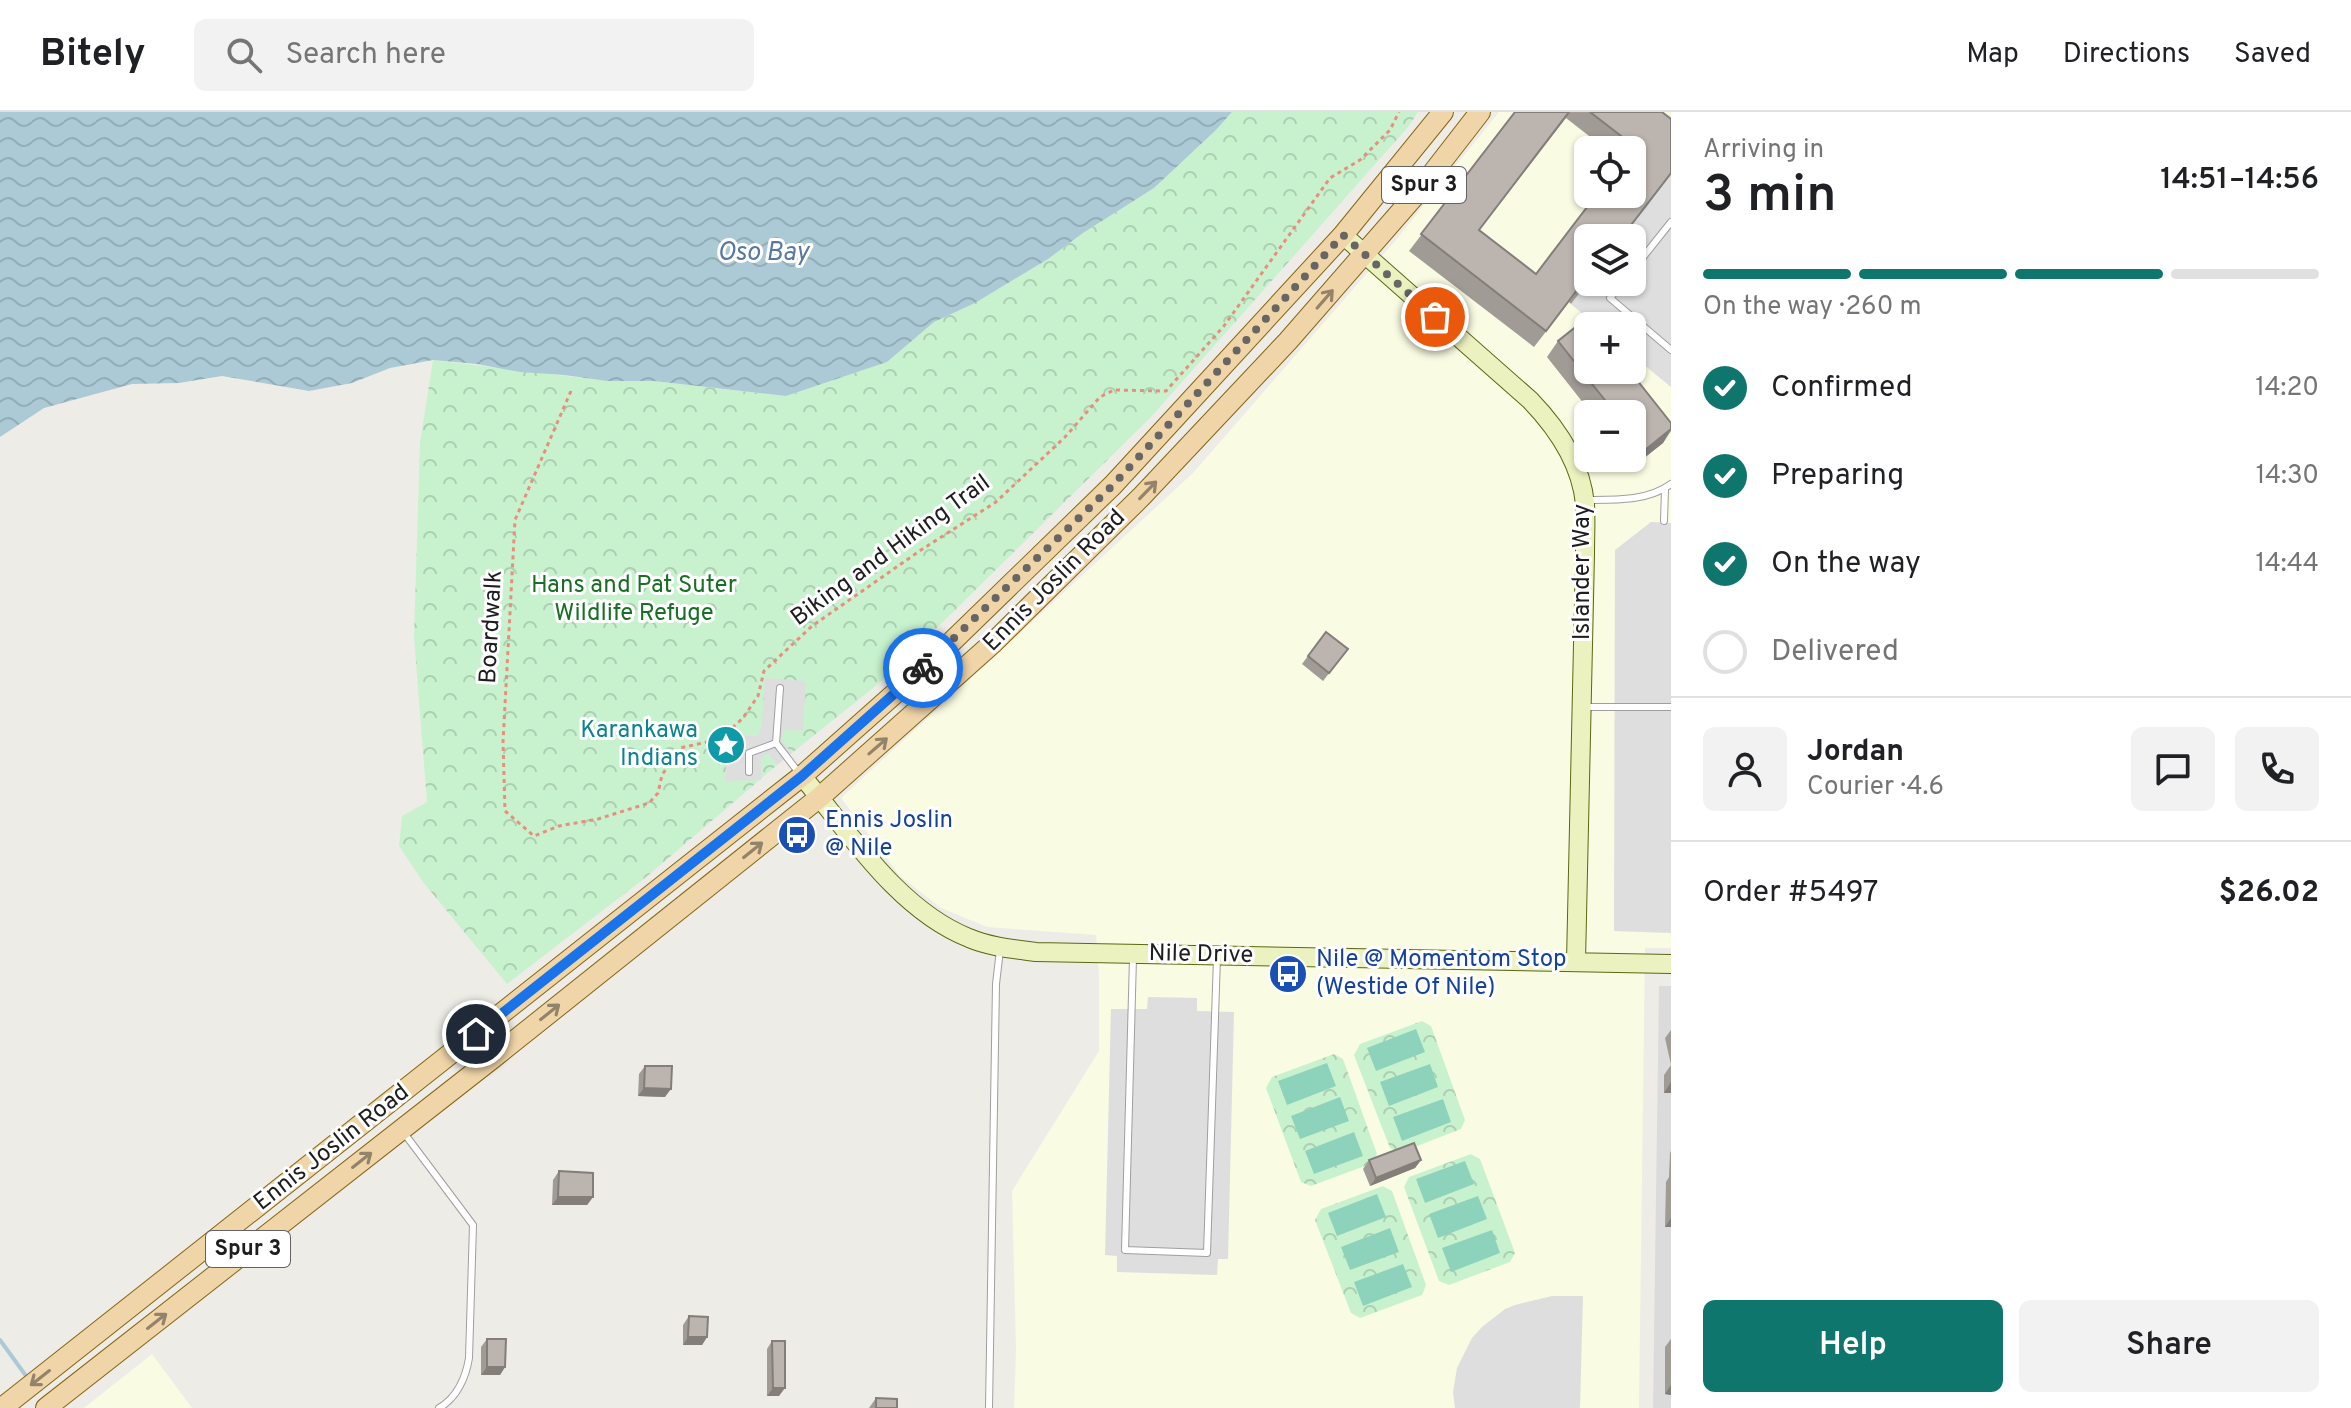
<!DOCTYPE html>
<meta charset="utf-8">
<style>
:root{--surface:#fff;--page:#f2f2f2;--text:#202124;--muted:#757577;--line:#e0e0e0;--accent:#0f766e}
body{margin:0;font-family:Overpass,sans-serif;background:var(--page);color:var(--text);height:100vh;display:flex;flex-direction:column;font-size:30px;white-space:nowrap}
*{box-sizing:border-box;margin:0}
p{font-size:26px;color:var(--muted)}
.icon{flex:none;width:44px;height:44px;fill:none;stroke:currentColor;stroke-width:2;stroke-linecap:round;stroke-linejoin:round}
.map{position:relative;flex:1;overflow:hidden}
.side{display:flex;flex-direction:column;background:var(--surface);width:680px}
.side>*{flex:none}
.tools{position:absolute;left:1574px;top:24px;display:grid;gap:16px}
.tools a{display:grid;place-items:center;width:72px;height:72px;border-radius:12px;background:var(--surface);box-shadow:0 2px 6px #0004;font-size:40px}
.pin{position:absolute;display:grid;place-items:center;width:68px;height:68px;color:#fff;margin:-34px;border:4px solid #fff;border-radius:50%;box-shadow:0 2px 8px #0007}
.courier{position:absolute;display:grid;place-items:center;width:80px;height:80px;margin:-40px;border:6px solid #1a73e8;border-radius:50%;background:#fff;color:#222;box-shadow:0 2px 10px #0007}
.head em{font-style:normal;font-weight:600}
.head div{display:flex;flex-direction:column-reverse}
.head{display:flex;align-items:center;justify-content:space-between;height:136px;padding:0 32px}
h1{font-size:52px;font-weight:600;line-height:60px}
.bar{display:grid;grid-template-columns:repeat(4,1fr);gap:12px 8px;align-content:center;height:96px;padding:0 32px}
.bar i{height:10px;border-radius:6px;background:var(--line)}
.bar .selected{background:var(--accent)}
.bar p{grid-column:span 4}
.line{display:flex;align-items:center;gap:20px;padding:0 32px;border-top:2px solid var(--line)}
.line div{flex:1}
.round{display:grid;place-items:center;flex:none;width:84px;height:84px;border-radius:12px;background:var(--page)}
ol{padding:0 32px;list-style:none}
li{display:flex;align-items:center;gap:24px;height:88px}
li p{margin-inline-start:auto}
li .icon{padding:8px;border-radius:50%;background:var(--accent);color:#fff;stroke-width:4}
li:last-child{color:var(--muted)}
li i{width:44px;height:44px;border:4px solid var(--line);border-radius:50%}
.cta{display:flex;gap:16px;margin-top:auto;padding:16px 32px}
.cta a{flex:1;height:92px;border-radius:12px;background:var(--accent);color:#fff;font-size:32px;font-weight:600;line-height:92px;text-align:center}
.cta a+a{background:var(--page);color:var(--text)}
header{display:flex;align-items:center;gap:48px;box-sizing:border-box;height:112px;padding:0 40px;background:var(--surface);border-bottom:2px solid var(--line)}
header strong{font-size:38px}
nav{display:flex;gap:44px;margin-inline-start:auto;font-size:28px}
.search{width:560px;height:72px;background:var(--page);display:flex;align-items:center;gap:20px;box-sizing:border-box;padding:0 28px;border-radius:12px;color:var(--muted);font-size:30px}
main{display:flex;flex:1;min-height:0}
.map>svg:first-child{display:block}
.residential{fill:#dcdbdb}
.education{fill:#f9fbe2;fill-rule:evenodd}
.park{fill:url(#park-crowns)}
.pitch{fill:#8dd3bc}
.parking{fill:#dedede}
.water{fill:url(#water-waves)}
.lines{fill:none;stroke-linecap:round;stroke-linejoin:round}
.stream{stroke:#abcad6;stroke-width:4}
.lane-casing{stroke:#9f9f9f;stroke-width:8}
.secondary-casing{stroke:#5a6813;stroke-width:20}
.primary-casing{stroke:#856613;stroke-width:22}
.path{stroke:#e88e7c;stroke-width:3;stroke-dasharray:4 4;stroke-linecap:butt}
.lane{stroke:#fff;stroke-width:6}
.secondary{stroke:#ecf1c0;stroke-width:18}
.primary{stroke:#f0d5a8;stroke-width:20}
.wall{fill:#a19b96;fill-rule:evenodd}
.shaded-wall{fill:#837e7a}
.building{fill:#bbb4af;stroke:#837e7a;stroke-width:2}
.oneway{stroke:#92836a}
.done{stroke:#676664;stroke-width:8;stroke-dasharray:0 14.4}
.route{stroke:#1a73e8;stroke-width:10}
.labels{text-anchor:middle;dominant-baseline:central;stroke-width:6;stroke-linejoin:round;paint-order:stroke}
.shield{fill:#fff;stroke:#626262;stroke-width:2}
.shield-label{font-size:22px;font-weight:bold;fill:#1e1e1e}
.street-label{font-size:24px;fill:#1e1e1e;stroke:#fff}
.park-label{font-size:24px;fill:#196f26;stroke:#fff}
.culture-label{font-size:24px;fill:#0d838f;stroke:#fff;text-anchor:end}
.transit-label{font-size:24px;fill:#164399;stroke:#fff;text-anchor:start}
.water-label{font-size:26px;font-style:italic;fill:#5778a2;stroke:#fff}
</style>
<header>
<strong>Bitely</strong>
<div class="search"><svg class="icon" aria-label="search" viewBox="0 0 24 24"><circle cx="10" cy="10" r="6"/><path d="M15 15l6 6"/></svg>Search here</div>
<nav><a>Map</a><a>Directions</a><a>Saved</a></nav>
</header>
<main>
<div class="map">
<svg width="1671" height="1296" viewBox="0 0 1671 1296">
<defs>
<pattern id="park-crowns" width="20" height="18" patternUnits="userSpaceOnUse" patternTransform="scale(2)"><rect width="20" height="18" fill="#c8f2ce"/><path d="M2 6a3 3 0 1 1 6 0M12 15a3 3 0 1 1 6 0" fill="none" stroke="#abcfb0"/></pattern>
<pattern id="water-waves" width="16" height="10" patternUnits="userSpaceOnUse" patternTransform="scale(2)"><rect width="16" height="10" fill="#abcad6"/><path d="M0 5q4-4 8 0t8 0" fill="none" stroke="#93adb7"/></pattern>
</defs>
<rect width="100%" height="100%" fill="#eeece6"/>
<path class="residential" d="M1659 874H1671V1296H1653Z"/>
<path class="education" d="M1499 0H1671V836H1645L1639 1296H1014L1016 1238 1012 1079 1099 939V863L1096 823 987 815 941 796 900 764 841 686 1193 361 1395 129ZM1588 38H1632V82H1588ZM1588 126H1632V170H1588ZM1588 214H1632V258H1588ZM1588 302H1632V346H1588Z
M152 1242 192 1296H84Z"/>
<path class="park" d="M1232 0H1418L1409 14 1151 305 888 564 777 653 645 766 507 872 423 770 399 734 402 704 427 690 414 525 420 331 433 248 607 269H654L786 284 887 250 934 210 975 191 1048 147 1083 121 1154 76 1216 18Z
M1422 909 1431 914 1465 1008 1461 1017 1399 1041 1390 1036 1354 943 1360 932Z
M1334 942 1343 947 1377 1042 1373 1051 1311 1074 1301 1070 1266 976 1272 965Z
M1471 1042 1480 1047 1515 1141 1510 1150 1449 1173 1439 1169 1404 1075 1409 1065Z
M1383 1074 1392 1079 1426 1173 1422 1183 1360 1206 1351 1201 1315 1108 1321 1097Z"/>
<path class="pitch" d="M1416 917 1425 940 1376 959 1367 936Z
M1327 951 1336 974 1287 993 1278 969Z
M1430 952 1438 975 1389 994 1380 970Z
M1340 985 1349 1009 1300 1027 1291 1004Z
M1443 987 1451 1010 1402 1029 1393 1005Z
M1354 1020 1363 1044 1314 1062 1305 1039Z
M1465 1049 1474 1072 1425 1091 1416 1067Z
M1377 1082 1386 1105 1337 1124 1328 1101Z
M1478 1084 1487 1107 1438 1126 1429 1102Z
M1390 1116 1399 1140 1350 1158 1341 1135Z
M1492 1118 1500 1141 1451 1160 1442 1136Z
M1403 1152 1412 1175 1363 1194 1354 1170Z"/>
<path class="parking" d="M1671 62V275L1632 243V214H1597L1571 192 1588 170H1632V126H1622Z
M1651 410 1671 411V821L1614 819 1615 438Z
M765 566 806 569 803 619 783 618 782 628 792 641 777 653 768 641 761 646V668L726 669 725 624H758L762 613Z
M1148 885 1197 886V899L1234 900 1228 1147H1218L1217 1163 1117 1160V1144L1105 1143 1111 897H1147Z
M1552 1184H1583L1580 1296H1455L1453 1280 1457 1256 1472 1226 1482 1215 1505 1197 1515 1193Z"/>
<path class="water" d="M0 0H1232L1216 18 1154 76 1083 121 1048 147 975 191 934 210 887 250 786 284 654 269H607L564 263 520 260 477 252 433 248 390 256 352 271 309 279 222 264 179 271 132 272 44 296 0 325Z"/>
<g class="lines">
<path class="stream" d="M0 1228 29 1268"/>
<g class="lane-casing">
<path id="lane" d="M1632 159 1671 110
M1623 170 1610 186 1671 238
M1588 388C1616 388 1648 389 1671 372
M1664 409 1665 377
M1585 595H1671
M776 631 780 576
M749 660V641L776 631 799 661
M1133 846 1125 1138 1207 1141 1217 846
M404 1021 473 1113 469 1246C466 1265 457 1286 439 1296
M989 1296 996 872 1000 838"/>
</g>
<g class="secondary-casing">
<path id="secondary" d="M1343 123 1530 288C1557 316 1581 350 1585 392 1586 408 1585 425 1585 442L1576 850
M802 664C849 720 898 798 969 826 990 835 1014 837 1036 840L1671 852"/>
</g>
<g class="primary-casing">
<path id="primary" d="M2 1296 802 664 937 544 1113 373 1343 123 1443 0
M46 1296 493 946 820 685 994 530 1142 384 1288 229 1418 80 1480 0"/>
</g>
<path class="path" d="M571 279 515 408 503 630 505 699 534 724 559 714 598 707 649 691 658 681 662 663 680 636 716 628 730 618 743 606 758 584 764 559 812 514 921 438 996 390 1065 325 1100 285 1114 278 1166 279 1224 214 1330 66 1360 48 1390 18 1399 0"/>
<use href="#lane" class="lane"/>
<use href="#secondary" class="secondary"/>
<use href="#primary" class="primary"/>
</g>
<path class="wall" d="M1515 0H1662L1671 7V62L1622 126H1588V170L1571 192 1569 190 1534 235 1409 139ZM1566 6 1607 38H1632L1536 162 1479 118Z
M1558 229 1671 311V319L1663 331 1634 354 1627 346H1632V302H1592L1547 245Z
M1326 520 1348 537 1323 569 1302 552Z
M1671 918V981H1664V963L1671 953 1665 926Z
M645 954 665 985 638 984 639 962Z
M1671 1039V1115H1665L1666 1070 1669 1065 1670 1041Z
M1369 1048H1421L1415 1056 1370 1074 1363 1057Z
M559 1059 593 1085 587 1093H552L553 1068Z
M689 1204 707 1225 702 1233H683V1213Z
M487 1227 505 1255 500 1263H481V1235Z
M1671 1227V1283L1665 1282V1235Z
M772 1229 779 1284H767V1237Z
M876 1286 897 1296H869Z"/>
<path class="shaded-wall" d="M1671 317 1663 331 1634 354 1645 338Z
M1671 970V981H1664Z
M644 976 671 977 665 985 638 984Z
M1421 1048 1415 1056 1370 1074 1376 1066Z
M558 1085H593L587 1093H552Z
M1671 1106V1115H1665Z
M688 1225H707L702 1233H683Z
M487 1255H505L500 1263H481Z
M1671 1273V1283L1665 1282Z
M773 1276H785L779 1284H767Z"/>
<path class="building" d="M1515 0H1569L1479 118 1536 162 1597 82H1632L1631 38 1634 34 1590 0H1662L1671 7V61L1621 126H1588V169L1583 176 1580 174 1546 219 1421 122Z
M1587 206 1594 214H1588V258H1629L1671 311V317L1645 338 1632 322V302H1616L1558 229Z
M1326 520 1348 537 1329 561 1308 544Z
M645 954H672L671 977 644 976Z
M1414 1031 1421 1048 1376 1066 1369 1048Z
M559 1059 593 1061V1085H558Z
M689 1204 708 1205 707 1225H688Z
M487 1227H506L505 1255H487Z
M772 1229H785V1276H773Z
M876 1286 897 1287V1296H876Z"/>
<defs><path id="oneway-shaft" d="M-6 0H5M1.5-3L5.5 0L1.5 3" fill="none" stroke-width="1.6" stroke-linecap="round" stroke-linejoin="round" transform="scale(2)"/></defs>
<g class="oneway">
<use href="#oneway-shaft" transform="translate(1325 187) rotate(-49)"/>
<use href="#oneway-shaft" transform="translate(1148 378) rotate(-46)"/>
<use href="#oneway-shaft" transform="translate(878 634) rotate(-41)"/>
<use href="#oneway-shaft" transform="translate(753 738) rotate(-39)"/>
<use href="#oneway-shaft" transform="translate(550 900) rotate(-39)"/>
<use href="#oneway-shaft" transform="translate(362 1048) rotate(-38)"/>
<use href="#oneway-shaft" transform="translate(157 1209) rotate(-38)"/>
<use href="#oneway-shaft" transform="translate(40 1266) rotate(142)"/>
</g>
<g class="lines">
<path class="done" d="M923 556 1113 373 1343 123 1435 205"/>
<path class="route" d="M476 922 802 664 923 556"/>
</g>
<defs>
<g id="sight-disc" transform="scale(2)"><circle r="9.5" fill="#0f9aa8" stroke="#fff"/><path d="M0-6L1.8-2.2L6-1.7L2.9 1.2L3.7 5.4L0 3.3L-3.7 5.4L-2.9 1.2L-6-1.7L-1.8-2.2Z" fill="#fff"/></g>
<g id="bus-disc" transform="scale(2)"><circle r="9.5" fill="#1a4fb4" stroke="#fff"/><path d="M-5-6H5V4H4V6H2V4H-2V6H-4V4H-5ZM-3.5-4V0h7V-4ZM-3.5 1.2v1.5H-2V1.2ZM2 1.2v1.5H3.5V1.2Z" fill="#fff"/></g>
</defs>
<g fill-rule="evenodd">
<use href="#sight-disc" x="726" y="633"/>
<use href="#bus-disc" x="797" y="723"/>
<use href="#bus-disc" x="1288" y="862"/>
</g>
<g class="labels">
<g class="shield">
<rect x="1382" y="55" width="84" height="36" rx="6"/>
<rect x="206" y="1119" width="84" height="36" rx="6"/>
</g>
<g class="shield-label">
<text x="1424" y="73">Spur 3</text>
<text x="248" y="1137">Spur 3</text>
</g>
<g class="street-label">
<text transform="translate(891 439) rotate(-36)">Biking and Hiking Trail</text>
<text transform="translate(1583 460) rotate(-90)">Islander Way</text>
<text transform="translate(1055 469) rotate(-45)">Ennis Joslin Road</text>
<text transform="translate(492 515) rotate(-87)">Boardwalk</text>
<text transform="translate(1201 843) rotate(1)">Nile Drive</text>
<text transform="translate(332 1036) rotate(-38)">Ennis Joslin Road</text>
</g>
<g class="park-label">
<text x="634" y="474">Hans and Pat Suter<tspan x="634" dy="28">Wildlife Refuge</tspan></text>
</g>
<g class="culture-label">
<text x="698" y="619">Karankawa<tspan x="698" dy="28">Indians</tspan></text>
</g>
<g class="transit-label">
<text x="825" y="709">Ennis Joslin<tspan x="825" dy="28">@ Nile</tspan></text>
<text x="1316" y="848">Nile @ Momentom Stop<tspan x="1316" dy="28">(Westide Of Nile)</tspan></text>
</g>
<g class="water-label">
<text x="763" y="141">Oso Bay</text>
</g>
</g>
</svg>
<div class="tools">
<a><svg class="icon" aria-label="locate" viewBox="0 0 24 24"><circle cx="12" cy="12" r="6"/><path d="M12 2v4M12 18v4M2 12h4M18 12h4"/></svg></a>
<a><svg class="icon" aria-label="layers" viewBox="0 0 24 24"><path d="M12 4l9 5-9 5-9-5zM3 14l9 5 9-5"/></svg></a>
<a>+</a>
<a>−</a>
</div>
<div class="pin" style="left:1435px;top:205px;background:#ea580c"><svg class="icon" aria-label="bag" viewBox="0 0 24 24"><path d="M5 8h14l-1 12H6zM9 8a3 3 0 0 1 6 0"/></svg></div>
<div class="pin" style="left:476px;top:922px;background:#1f2937"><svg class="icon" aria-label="home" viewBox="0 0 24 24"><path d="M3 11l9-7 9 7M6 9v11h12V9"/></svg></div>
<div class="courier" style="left:923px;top:556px"><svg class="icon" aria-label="bike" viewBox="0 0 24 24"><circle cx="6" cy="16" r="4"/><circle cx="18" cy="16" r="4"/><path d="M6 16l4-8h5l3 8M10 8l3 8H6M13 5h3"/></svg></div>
</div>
<section class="side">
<div class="head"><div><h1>3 min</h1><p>Arriving in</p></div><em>14:51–14:56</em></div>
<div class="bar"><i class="selected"></i><i class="selected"></i><i class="selected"></i><i></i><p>On the way · 260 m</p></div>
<ol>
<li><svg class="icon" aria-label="check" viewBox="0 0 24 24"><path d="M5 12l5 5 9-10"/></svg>Confirmed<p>14:20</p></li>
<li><svg class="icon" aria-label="check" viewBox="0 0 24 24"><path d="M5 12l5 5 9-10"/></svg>Preparing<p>14:30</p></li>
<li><svg class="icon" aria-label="check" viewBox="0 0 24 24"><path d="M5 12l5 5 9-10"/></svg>On the way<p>14:44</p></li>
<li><i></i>Delivered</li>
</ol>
<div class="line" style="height:144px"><a class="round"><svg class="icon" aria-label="person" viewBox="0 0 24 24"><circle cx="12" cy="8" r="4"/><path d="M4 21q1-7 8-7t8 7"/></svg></a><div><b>Jordan</b><p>Courier · 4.6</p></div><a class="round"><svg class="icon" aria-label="chat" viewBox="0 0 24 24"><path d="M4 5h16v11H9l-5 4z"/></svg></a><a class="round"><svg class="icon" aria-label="phone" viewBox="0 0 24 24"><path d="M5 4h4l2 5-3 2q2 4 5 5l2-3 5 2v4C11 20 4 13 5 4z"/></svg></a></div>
<div class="line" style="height:104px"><div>Order #5497</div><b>$26.02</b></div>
<div class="cta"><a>Help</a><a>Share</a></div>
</section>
</main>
